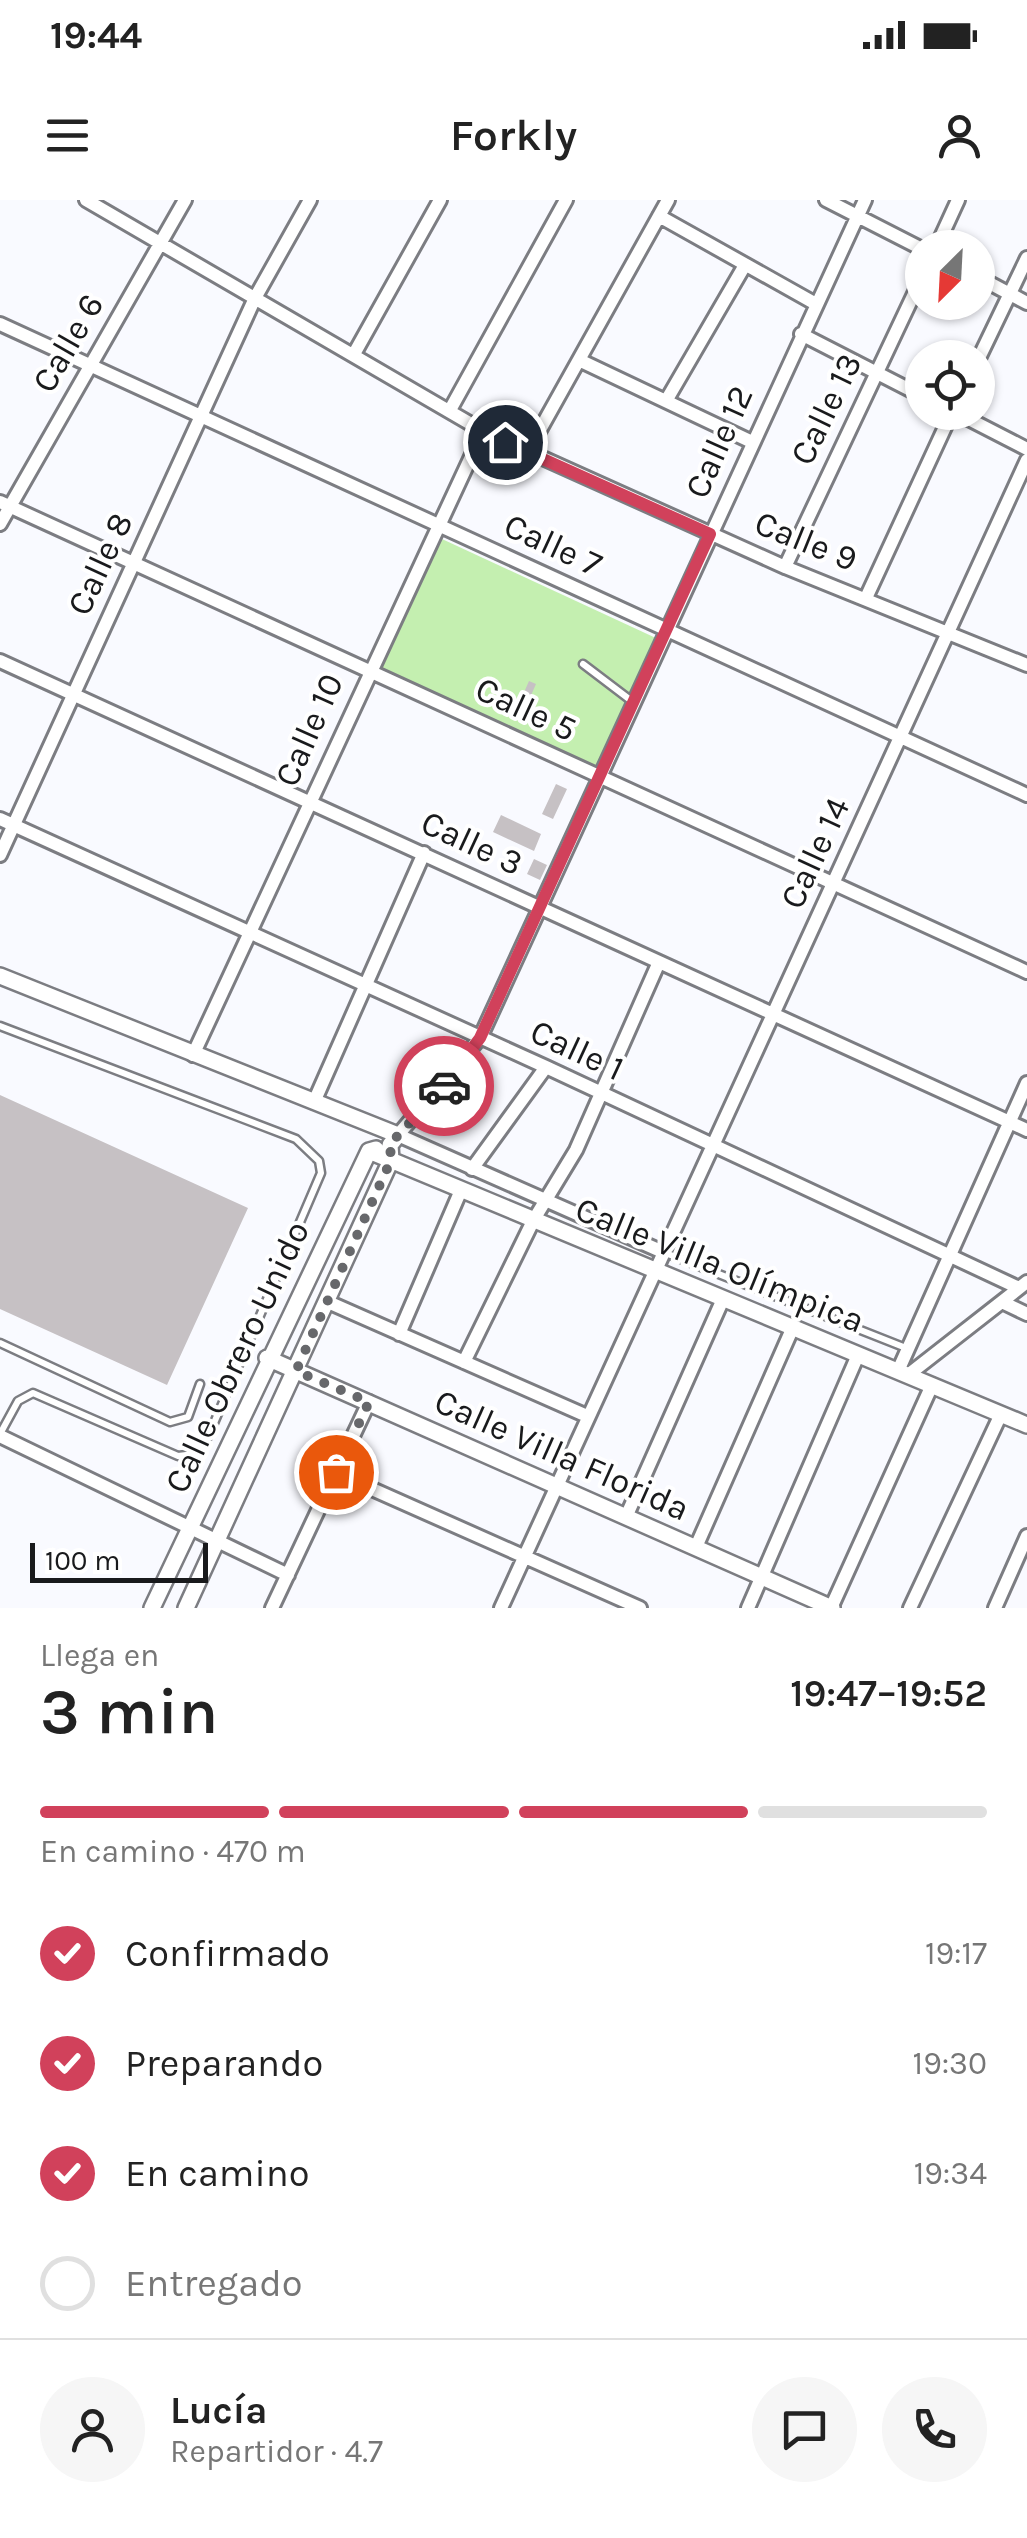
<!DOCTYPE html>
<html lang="es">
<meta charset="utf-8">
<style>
:root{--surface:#fff;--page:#f6f6f6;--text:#222;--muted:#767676;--line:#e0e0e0;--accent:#d1415b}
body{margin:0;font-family:Karla,sans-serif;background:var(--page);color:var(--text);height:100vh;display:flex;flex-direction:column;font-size:38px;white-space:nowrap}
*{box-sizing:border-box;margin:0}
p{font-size:32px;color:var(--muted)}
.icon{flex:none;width:55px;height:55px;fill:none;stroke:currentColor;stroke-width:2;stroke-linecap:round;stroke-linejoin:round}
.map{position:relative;height:1408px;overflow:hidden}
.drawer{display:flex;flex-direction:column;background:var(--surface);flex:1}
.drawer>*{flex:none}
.needle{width:65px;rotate:204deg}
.tools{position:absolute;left:905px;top:30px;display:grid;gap:20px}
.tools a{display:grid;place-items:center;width:90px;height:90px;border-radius:50%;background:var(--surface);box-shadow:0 2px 8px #0004;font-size:50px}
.scale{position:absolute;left:30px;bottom:25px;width:178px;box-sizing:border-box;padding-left:10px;border:5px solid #191a1c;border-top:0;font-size:28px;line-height:35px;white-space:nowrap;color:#191a1c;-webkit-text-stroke:8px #fff;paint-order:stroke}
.pin{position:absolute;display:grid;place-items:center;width:85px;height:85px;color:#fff;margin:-42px;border:5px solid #fff;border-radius:50%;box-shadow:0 2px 10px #0007}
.courier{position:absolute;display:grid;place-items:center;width:100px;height:100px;margin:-50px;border:8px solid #d1415b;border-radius:50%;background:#fff;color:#222;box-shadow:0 2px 12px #0007}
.headline em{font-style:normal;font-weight:600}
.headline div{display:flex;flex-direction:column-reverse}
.headline{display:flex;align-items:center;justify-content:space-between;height:170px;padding:0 40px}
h1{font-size:65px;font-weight:600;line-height:75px}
.bar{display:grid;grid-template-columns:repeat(4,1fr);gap:15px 10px;align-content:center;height:120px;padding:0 40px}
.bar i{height:12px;border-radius:8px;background:var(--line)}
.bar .current{background:var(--accent)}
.bar p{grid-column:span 4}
.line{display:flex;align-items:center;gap:25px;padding:0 40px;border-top:2px solid var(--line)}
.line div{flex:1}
.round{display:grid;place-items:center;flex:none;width:105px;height:105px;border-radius:52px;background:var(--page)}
ol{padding:0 40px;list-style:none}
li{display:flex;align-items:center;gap:30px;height:110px}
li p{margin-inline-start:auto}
li .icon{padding:10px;border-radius:50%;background:var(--accent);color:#fff;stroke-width:4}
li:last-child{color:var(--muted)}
li i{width:55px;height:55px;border:5px solid var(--line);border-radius:50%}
.status{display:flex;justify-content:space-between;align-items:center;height:70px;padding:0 50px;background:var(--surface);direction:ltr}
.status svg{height:28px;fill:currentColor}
header{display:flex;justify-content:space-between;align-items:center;height:130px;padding:0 40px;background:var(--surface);font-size:45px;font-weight:600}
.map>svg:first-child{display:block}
.green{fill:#c4efb0}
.building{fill:#c6c1c4}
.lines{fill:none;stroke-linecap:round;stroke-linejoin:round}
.service-casing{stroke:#7c7d82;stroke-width:11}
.minor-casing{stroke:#7c7d82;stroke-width:18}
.tertiary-casing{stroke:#7c7d82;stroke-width:20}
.service{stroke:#fff;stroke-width:6}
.minor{stroke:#fff;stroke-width:12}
.tertiary{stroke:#fff;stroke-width:15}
.done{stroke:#67686b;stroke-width:10;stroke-dasharray:0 18}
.route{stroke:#d1415b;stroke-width:12}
.labels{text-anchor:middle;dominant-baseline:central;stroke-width:8;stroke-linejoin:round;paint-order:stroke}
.street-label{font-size:35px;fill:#191a1c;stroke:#fff}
</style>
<div class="status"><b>19:44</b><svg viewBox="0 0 49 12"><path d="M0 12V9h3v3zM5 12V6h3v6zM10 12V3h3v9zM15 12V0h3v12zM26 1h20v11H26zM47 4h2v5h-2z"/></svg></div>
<header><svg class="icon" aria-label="menu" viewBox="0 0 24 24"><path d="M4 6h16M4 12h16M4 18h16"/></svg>Forkly<svg class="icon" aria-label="person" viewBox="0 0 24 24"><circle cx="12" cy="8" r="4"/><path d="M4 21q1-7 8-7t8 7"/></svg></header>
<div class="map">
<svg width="1027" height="1408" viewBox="0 0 1027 1408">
<rect width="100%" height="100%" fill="#f9faff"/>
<path class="green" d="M442 339 658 439 598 568 382 468Z"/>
<path class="building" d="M529 481 536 484 525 509 518 506Z
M556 584 567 589 553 619 542 614Z
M501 615 541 634 534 651 493 632Z
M534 659 547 665 540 680 527 674Z
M0 895 248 1008 167 1185 0 1109Z"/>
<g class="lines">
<g class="service-casing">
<path id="service" d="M583 464 633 502
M0 826 296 939 319 961 321 973 208 1237 195 1254 178 1256 33 1193 18 1201 0 1234
M663 1052 906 1148
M0 1143 170 1222 188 1217 200 1184"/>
</g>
<g class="minor-casing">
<path id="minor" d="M86 0 483 231 785 367 1027 465
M826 0 922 49
M659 16 816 104
M936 48 958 0
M978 77 1027 103
M0 124 1027 595
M801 134 922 196
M354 154 440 0
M579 160 752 242
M978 160 1027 58
M666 201 745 65
M450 210 566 0
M955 212 1027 249
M527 253 668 0
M0 302 1027 772
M0 324 185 0
M785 367 922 77
M866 398 952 212
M0 461 1027 930
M0 619 546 867 1019 1088
M0 655 255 98 310 0
M193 855 483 231
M314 902 424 653
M472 969 546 867
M663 1052 398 935 480 838 865 0
M328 1102 587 1216
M1002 1102 1027 1114
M399 1134 461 990
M464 1162 533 1021 576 950 659 762
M898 1171 1027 883
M908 1175 1027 1082
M0 1236 288 1375
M336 1273 640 1408
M626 1317 723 1099
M696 1347 793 1127
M272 1408 369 1202
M501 1408 1027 260
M748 1408 858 1155
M831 1408 932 1185
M910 1408 1001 1214
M995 1408 1027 1336"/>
</g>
<g class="tertiary-casing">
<path id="tertiary" d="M0 776 398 935 390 945 391 960 186 1408
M369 951 1027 1225
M267 1158 832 1408
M152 1408 369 951 376 949"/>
</g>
<use href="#service" class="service"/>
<use href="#minor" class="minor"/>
<use href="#tertiary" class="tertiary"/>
</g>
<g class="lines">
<path class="done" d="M336 1272 369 1202 296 1171 391 960 390 944 444 886"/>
<path class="route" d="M444 886 480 838 710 334 505 242"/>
</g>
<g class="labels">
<g class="street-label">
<text transform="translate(68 143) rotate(-60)">Calle 6</text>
<text transform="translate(826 209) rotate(-64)">Calle 13</text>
<text transform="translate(719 242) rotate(-66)">Calle 12</text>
<text transform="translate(806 341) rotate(22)">Calle 9</text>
<text transform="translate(553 345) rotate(25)">Calle 7</text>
<text transform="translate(100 364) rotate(-65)">Calle 8</text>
<text transform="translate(526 509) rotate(25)">Calle 5</text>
<text transform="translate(309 530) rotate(-66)">Calle 10</text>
<text transform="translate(472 643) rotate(25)">Calle 3</text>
<text transform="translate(815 653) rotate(-65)">Calle 14</text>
<text transform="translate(577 850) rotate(25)">Calle 1</text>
<text transform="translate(720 1065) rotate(22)">Calle Villa Olímpica</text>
<text transform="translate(237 1157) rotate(-65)">Calle Obrero Unido</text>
<text transform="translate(562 1255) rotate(24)">Calle Villa Florida</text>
</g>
</g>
</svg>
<div class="tools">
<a><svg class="needle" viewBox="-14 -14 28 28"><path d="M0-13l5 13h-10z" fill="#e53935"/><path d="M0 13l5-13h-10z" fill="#767676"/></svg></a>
<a><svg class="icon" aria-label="locate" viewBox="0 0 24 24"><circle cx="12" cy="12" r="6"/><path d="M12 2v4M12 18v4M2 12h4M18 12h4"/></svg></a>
</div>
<div class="scale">100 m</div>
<div class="pin" style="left:336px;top:1272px;background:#ea580c"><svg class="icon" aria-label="bag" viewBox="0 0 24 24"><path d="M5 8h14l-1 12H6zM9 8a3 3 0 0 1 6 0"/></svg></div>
<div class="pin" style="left:505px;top:242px;background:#1f2937"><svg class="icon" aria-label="home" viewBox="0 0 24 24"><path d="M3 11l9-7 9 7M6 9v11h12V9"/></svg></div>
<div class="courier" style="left:444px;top:886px"><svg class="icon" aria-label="car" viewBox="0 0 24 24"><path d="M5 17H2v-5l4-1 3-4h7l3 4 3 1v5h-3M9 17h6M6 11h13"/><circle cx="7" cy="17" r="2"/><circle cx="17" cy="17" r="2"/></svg></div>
</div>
<section class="drawer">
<div class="headline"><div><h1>3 min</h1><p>Llega en</p></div><em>19:47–19:52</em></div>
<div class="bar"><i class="current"></i><i class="current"></i><i class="current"></i><i></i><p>En camino · 470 m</p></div>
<ol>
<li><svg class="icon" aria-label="check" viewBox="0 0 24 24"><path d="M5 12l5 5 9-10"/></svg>Confirmado<p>19:17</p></li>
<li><svg class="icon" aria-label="check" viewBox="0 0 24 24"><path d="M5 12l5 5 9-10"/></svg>Preparando<p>19:30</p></li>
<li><svg class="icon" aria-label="check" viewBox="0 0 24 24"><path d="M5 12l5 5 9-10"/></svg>En camino<p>19:34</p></li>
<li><i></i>Entregado</li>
</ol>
<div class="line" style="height:180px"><a class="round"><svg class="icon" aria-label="person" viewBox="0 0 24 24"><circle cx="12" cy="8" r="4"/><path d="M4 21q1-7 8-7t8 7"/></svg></a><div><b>Lucía</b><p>Repartidor · 4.7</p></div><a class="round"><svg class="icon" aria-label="chat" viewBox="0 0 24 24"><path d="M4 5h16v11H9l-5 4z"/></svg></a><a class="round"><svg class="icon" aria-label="phone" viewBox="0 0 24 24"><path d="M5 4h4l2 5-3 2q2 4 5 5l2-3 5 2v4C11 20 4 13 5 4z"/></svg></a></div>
</section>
